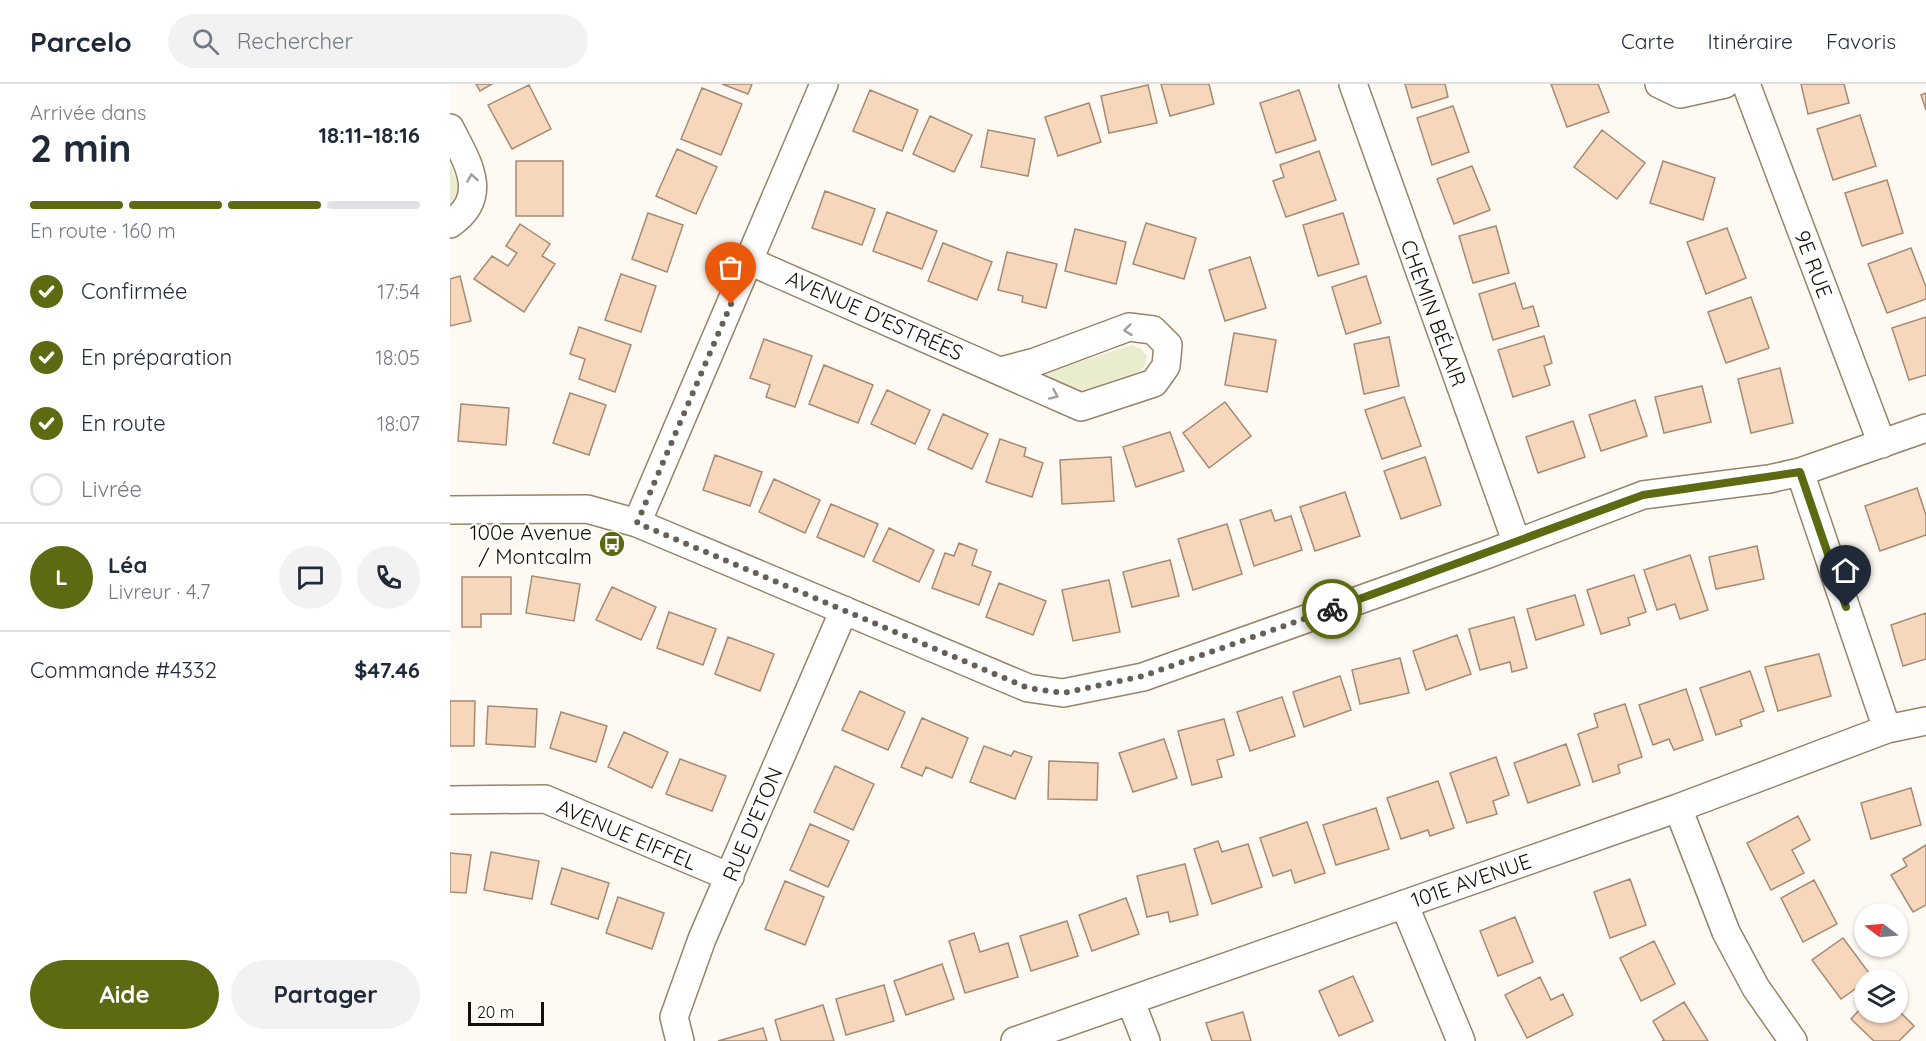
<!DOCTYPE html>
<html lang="fr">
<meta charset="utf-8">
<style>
:root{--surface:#fff;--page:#f2f2f3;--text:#1f2937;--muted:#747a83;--line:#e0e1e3;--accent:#5d6a12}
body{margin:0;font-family:Quicksand,sans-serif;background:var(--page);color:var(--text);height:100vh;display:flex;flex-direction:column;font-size:22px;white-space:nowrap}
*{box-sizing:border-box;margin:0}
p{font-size:20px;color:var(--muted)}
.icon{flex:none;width:33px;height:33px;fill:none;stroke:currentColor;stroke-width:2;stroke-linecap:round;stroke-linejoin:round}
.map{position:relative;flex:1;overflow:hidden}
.drawer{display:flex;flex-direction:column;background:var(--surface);width:450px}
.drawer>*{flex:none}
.needle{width:39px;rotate:286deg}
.controls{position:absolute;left:1404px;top:819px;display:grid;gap:12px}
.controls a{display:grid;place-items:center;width:54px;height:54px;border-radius:50%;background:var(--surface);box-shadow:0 2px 4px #0004;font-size:30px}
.scale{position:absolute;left:18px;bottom:15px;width:76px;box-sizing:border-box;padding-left:6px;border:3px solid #160e05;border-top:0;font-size:16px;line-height:21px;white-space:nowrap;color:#160e05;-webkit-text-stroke:4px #fff;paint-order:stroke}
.pin{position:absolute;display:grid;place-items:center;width:51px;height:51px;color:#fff;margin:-62px -26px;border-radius:50% 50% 50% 0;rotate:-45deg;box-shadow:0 0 6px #0007}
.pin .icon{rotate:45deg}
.courier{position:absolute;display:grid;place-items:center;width:60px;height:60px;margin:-30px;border:4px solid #5d6a12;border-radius:50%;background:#fff;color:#222;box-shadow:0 2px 8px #0007}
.head em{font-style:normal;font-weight:700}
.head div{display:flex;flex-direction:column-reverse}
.head{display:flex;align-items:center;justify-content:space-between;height:102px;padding:0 30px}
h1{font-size:39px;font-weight:700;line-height:45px}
.bar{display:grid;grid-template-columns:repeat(4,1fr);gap:9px 6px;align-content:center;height:72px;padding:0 30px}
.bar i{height:8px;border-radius:4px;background:var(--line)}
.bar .selected{background:var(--accent)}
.bar p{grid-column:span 4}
.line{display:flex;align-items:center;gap:15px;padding:0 30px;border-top:2px solid var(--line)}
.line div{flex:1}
.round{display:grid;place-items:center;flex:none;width:63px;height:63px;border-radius:32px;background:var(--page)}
ol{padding:0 30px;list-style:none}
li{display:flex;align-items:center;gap:18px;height:66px}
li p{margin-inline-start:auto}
li .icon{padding:6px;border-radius:50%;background:var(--accent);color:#fff;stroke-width:4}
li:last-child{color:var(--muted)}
li i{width:33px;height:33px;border:3px solid var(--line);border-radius:50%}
.cta{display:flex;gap:12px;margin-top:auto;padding:12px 30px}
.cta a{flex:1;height:69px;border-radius:36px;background:var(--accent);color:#fff;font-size:24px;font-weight:700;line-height:69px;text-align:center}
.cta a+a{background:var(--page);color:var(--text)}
header{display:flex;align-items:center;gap:36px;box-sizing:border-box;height:84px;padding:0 30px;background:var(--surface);border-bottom:2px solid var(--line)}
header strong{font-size:28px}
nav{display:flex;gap:33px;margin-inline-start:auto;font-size:21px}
.search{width:420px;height:54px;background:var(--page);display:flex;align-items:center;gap:15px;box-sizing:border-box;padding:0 21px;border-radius:33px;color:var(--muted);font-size:22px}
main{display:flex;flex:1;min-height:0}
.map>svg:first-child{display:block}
.green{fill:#e9eccd}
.building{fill:#f7d7bc;stroke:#a68b73;stroke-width:1.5}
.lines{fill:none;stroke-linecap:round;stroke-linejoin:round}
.minor-casing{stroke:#998367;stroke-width:30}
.minor{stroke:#fff;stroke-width:27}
.oneway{stroke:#a29f9b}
.done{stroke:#676058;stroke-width:6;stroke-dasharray:0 10.8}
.route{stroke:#5d6a12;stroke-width:8}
.labels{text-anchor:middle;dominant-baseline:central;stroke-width:4.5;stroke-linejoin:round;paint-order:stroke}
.street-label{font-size:21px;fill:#160e05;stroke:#fff}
.poi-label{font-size:21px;fill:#160e05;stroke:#fff;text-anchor:end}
</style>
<header>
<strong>Parcelo</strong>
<div class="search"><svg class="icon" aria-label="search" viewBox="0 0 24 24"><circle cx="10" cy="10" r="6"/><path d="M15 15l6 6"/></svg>Rechercher</div>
<nav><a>Carte</a><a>Itinéraire</a><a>Favoris</a></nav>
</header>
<main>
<section class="drawer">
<div class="head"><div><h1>2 min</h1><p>Arrivée dans</p></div><em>18:11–18:16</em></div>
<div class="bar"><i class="selected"></i><i class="selected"></i><i class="selected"></i><i></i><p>En route · 160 m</p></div>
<ol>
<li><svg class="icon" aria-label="check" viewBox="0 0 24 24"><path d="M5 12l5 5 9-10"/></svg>Confirmée<p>17:54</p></li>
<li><svg class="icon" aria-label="check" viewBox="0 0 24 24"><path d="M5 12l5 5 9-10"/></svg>En préparation<p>18:05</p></li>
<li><svg class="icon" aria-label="check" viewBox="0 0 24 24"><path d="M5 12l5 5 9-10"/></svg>En route<p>18:07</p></li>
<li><i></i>Livrée</li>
</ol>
<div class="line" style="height:108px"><b class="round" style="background:var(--accent);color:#fff">L</b><div><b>Léa</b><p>Livreur · 4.7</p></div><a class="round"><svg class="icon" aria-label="chat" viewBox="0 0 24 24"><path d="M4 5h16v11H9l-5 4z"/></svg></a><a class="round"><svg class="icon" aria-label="phone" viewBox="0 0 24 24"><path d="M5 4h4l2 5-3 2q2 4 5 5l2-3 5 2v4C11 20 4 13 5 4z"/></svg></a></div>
<div class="line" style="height:78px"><div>Commande #4332</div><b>$47.46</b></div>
<div class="cta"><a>Aide</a><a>Partager</a></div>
</section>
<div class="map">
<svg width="1476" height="957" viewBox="0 0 1476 957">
<rect width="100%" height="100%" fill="#fef9f3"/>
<path class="green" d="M0 80 9 103 0 123Z
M682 261 691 265 697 272 695 281 690 287 630 307 594 292V289Z"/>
<path class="building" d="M26 0H42L30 7Z
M272 0H302L298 10Z
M711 0H759L764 20 720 32Z
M955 0H995L998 13 962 24Z
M1101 0H1148L1159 28 1117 43Z
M1351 0H1394L1399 19 1358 30Z
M79 1 101 45 62 65 38 21Z
M698 1 707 39 659 49 651 12Z
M252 4 292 20 271 71 231 55Z
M420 6 468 26 452 67 403 47Z
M849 6 866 56 826 69 810 19Z
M1476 9V26L1471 11Z
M639 19 651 58 608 72 595 33Z
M1003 22 1019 68 982 81 967 34Z
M1410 31 1426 82 1383 96 1367 45Z
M480 32 522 51 504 88 463 70Z
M538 46 585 55 578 92 531 83Z
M1152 46 1195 79 1167 115 1124 83Z
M227 65 267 83 246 130 206 112Z
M869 67 886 116 836 133 823 97 834 93 830 81Z
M66 77H113V132H66Z
M1213 77 1265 94 1253 136 1200 119Z
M1022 82 1040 126 1004 140 987 95Z
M1437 96 1453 149 1412 162 1395 109Z
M375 107 425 125 412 161 362 144Z
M437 128 487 147 472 185 423 167Z
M198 129 233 141 217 188 182 175Z
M893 129 909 180 868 192 853 141Z
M696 139 746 154 734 195 683 180Z
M70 140 100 160 92 172 105 180 74 228 24 195 42 172 58 182 67 169 56 162Z
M1046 142 1059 189 1023 199 1009 152Z
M1277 144 1296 194 1256 210 1237 158Z
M625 145 676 158 666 200 615 187Z
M493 159 542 178 527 216 478 197Z
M1461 164 1476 203V215L1437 229 1418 180Z
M557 168 607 180 596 224 572 218 573 212 548 206Z
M800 173 816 224 775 237 759 186Z
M171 190 206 202 191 248 155 236Z
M10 192 21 237 0 242V195Z
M916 192 931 239 896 250 882 203Z
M1065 199 1073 225 1083 222 1089 242 1043 256 1029 210Z
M1301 213 1319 264 1276 279 1258 228Z
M1476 233V291L1459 296 1442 244Z
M129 243 181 261 165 308 129 295 135 275 120 270Z
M784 249 826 256 817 308 775 301Z
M1094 252 1102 279 1094 282 1100 301 1063 313 1048 266Z
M939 253 949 302 914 310 904 260Z
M314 255 362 272 345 323 316 313 320 301 300 294Z
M374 281 423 301 408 339 359 320Z
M1330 284 1343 339 1301 349 1288 295Z
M1252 302 1261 338 1214 349 1205 313Z
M437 306 480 326 465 360 421 340Z
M120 309 156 321 139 371 103 359Z
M954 313 971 362 932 375 915 326Z
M1185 316 1197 352 1151 367 1139 331Z
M775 318 801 352 759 384 733 349Z
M11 320 59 324 56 361 8 357Z
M493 330 538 350 522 385 478 365Z
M1123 337 1135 373 1088 389 1076 353Z
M720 348 734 387 686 403 673 363Z
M550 355 576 364 574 372 593 379 582 413 536 398Z
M265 371 312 388 300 422 253 406Z
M661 373 664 417 612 420 610 376Z
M975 373 991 421 951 435 934 387Z
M324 395 370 416 355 449 309 428Z
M1467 404 1476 431V451L1430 467 1415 422Z
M895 408 910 452 865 467 850 423Z
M381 420 428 440 414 473 367 453Z
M821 426 825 437 841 432 852 466 804 482 790 436Z
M777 440 792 490 743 506 728 455Z
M439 444 484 466 469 498 423 477Z
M509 459 527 466 522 481 541 488 529 521 482 504 495 469 504 472Z
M1307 462 1314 495 1266 505 1259 473Z
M1240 471 1258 526 1230 535 1225 520 1207 526 1194 486Z
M720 476 729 512 682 523 673 488Z
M1184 491 1196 528 1178 534 1180 541 1151 550 1137 506Z
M82 492 130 500 124 537 76 529Z
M12 493H61V530H31V543H12Z
M659 496 670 548 623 557 612 506Z
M549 499 596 517 583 551 536 533Z
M162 503 206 523 191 556 146 536Z
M1125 511 1134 541 1086 556 1077 525Z
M219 528 266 545 253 581 207 564Z
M1476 529V575L1453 582 1441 541Z
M1064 533 1077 584 1062 588 1060 578 1030 586 1019 545Z
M1007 551 1021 590 976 606 963 567Z
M278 553 324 570 310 607 265 590Z
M1369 570 1381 612 1328 627 1315 583Z
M950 574 959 609 910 620 902 586Z
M1300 587 1314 627 1290 636 1292 642 1266 651 1250 604Z
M890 592 901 626 854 643 843 608Z
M1236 605 1253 656 1224 666 1219 655 1203 661 1189 621Z
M410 607 455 628 438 666 392 646Z
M832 613 845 652 800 667 787 628Z
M0 617H25L24 662H0Z
M1175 620 1192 673 1168 681 1170 689 1143 698 1128 650 1148 643 1144 630Z
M38 622 87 625 85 663 36 660Z
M111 628 157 642 146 678 100 664Z
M472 634 518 654 502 694 476 683 472 692 451 683Z
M774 635 784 671 767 676 772 693 742 701 728 647Z
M174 648 218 668 202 704 158 683Z
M714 655 727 694 683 708 669 669Z
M1116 660 1130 701 1078 719 1064 679Z
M534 662 561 672 564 667 582 673 565 715 520 698Z
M1046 673 1059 711 1043 717 1047 730 1017 739 1000 689Z
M230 675 276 692 262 727 216 710Z
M599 677 648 679 647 716 598 715Z
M385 682 424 700 403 746 364 728Z
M988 697 1004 744 980 752 978 746 951 755 937 714Z
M1461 704 1471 741 1421 755 1411 719Z
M926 724 939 765 886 781 873 741Z
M1348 732 1360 756 1342 766 1354 789 1321 806 1297 759Z
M857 738 875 789 845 799 841 786 823 792 810 754Z
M360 740 399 757 378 803 340 786Z
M768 757 772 768 798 760 812 803 762 820 744 765Z
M1476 761V821L1463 828 1441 791 1457 782 1453 775Z
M41 768 89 777 82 815 34 806Z
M0 769 21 771 16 809 0 808Z
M735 780 748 831 720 838 718 828 697 833 687 792Z
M112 784 159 799 148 835 101 820Z
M1180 795 1196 841 1160 854 1144 808Z
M1364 796 1387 840 1353 858 1331 814Z
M335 797 374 813 355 861 315 845Z
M168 813 214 829 202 865 156 849Z
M676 814 689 850 642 867 629 831Z
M1065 833 1083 878 1048 892 1030 847Z
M617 837 628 872 581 887 570 852Z
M524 849 530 868 558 859 568 893 515 909 499 857Z
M1393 854 1422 893 1391 915 1362 876Z
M1204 857 1225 900 1191 917 1170 874Z
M492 880 504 915 456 931 444 897Z
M903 892 923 937 889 952 869 907Z
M1090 893 1101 916 1113 910 1123 931 1077 954 1055 911Z
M434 901 444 937 396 951 386 915Z
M1234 918 1258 957H1212L1214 956 1203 937Z
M373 921 384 957H331L325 936Z
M1414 921V928H1448V926L1464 942 1449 957H1424L1401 935Z
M793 928 801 957H762L756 939Z
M313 944 317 957H268Z"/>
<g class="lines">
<g class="minor-casing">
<path id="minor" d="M903 0 1066 457
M1209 0 1230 10 1275 0
M1296 0 1432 360
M0 44C17 78 41 112 0 140
M299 177 631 323 704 299 716 282 718 261 703 246 679 243 585 278 551 287
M1350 388 1437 645
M0 426 137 425 187 439 578 604 613 609 693 593 1038 470 1193 411 1319 395 1350 388 1476 344
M187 439 374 0
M0 716 95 715 280 793
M1228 724 1276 848 1306 904 1343 957
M954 820 1011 957
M681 918 696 957
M230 957 224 933 252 855 394 526
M565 957 1228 724 1437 645 1476 637"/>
</g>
<use href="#minor" class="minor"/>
</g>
<defs><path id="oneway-chevron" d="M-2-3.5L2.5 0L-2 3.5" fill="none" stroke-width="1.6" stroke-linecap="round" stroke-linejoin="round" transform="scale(1.5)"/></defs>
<g class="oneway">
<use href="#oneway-chevron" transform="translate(22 94) rotate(-99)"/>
<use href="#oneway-chevron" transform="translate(678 246) rotate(173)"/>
<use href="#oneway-chevron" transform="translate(604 311) rotate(24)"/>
</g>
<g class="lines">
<path class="done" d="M281 220 187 439 578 604 613 609 693 592 882 525"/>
<path class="route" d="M882 525 1193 411 1350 388 1396 523"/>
</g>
<defs>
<g id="bus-disc" transform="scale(1.35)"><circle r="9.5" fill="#5d6a12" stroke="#fff"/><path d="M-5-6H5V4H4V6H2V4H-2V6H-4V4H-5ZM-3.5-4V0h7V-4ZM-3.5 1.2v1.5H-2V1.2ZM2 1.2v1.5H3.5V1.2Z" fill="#fff"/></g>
</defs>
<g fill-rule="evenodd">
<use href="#bus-disc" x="162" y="460"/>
</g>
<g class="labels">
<g class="street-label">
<text transform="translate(1364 180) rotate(69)">9E RUE</text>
<text transform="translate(984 229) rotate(70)">CHEMIN BÉLAIR</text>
<text transform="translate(425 231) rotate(24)">AVENUE D'ESTRÉES</text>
<text transform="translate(302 740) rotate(-67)">RUE D'ETON</text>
<text transform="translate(177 750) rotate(23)">AVENUE EIFFEL</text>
<text transform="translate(1021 796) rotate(-19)">101E AVENUE</text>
</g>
<g class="poi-label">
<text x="142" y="448">100e Avenue<tspan x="142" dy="24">/ Montcalm</tspan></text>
</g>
</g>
</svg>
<div class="controls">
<a><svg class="needle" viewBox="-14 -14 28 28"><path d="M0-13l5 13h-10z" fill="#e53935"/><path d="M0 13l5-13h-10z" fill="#747a83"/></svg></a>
<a><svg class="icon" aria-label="layers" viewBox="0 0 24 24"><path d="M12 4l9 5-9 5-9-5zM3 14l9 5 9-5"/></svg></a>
</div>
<div class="scale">20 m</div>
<div class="pin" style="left:281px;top:220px;background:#ea580c"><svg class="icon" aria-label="bag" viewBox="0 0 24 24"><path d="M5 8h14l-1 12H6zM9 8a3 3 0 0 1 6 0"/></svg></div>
<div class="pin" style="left:1396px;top:523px;background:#1f2937"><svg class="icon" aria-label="home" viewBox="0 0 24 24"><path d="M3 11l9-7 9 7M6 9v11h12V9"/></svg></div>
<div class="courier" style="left:882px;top:525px"><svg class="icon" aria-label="bike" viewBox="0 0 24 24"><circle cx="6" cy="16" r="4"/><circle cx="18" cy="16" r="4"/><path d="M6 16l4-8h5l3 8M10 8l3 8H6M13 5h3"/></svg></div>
</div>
</main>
